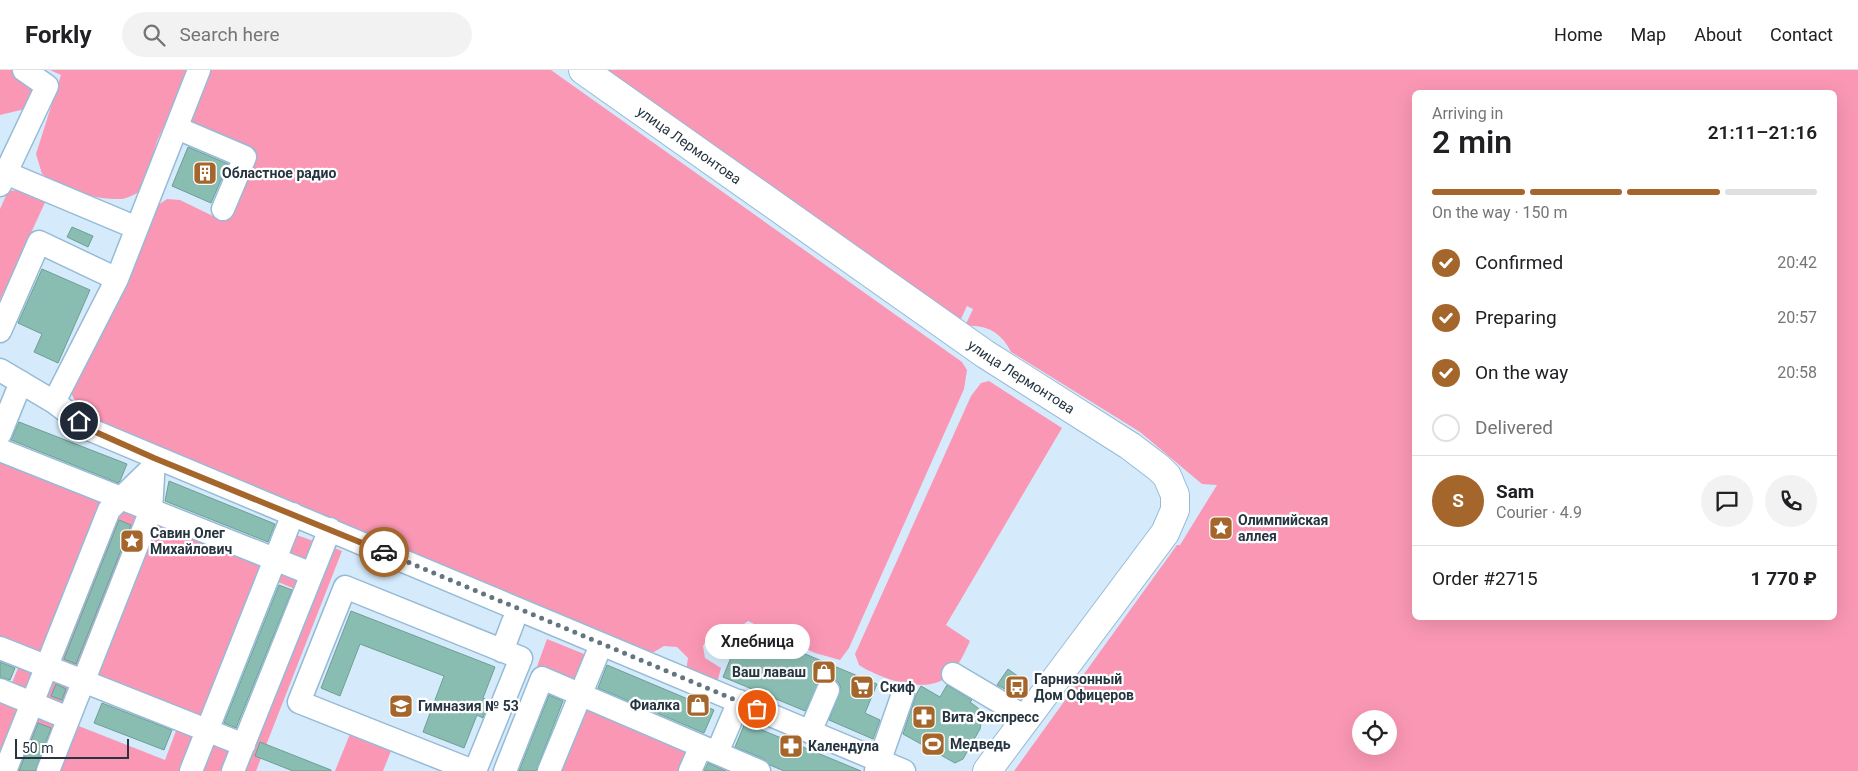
<!DOCTYPE html>
<meta charset="utf-8">
<style>
:root{--surface:#fff;--page:#f2f2f2;--text:#202124;--muted:#757577;--line:#e0e0e0;--accent:#a4662b}
body{margin:0;font-family:Roboto,sans-serif;background:var(--page);color:var(--text);height:100vh;display:flex;flex-direction:column;font-size:19px;white-space:nowrap}
*{box-sizing:border-box;margin:0}
p{font-size:16px;color:var(--muted)}
.icon{flex:none;width:28px;height:28px;fill:none;stroke:currentColor;stroke-width:2;stroke-linecap:round;stroke-linejoin:round}
.map{position:relative;flex:1;overflow:hidden}
.panel{position:absolute;left:1412px;top:20px;width:425px;height:530px;display:flex;flex-direction:column;background:var(--surface);border-radius:8px;box-shadow:0 5px 20px #0002}
.panel>*{flex:none}
.fabs{position:absolute;left:1352px;top:640px;display:grid;gap:10px}
.fabs a{display:grid;place-items:center;width:45px;height:45px;border-radius:50%;background:var(--surface);box-shadow:0 5px 20px #0002;font-size:25px}
.scale{position:absolute;left:15px;bottom:12px;width:114px;box-sizing:border-box;padding-left:5px;border:2px solid #273540;border-top:0;font-size:14px;line-height:18px;white-space:nowrap;color:#273540;-webkit-text-stroke:4px #fff;paint-order:stroke}
.pin{position:absolute;display:grid;place-items:center;width:42px;height:42px;color:#fff;margin:-21px;border:2px solid #fff;border-radius:50%;box-shadow:0 1px 5px #0007}
.courier{position:absolute;display:grid;place-items:center;width:50px;height:50px;margin:-25px;border:4px solid #a4662b;border-radius:50%;background:#fff;color:#222;box-shadow:0 1px 6px #0007}
.bubble{position:absolute;height:35px;border-radius:18px;background:var(--surface);box-shadow:0 5px 20px #0002;font-size:16px;font-weight:600;line-height:35px;text-align:center}
.summary em{font-style:normal;font-weight:600}
.summary div{display:flex;flex-direction:column-reverse}
.summary{display:flex;align-items:center;justify-content:space-between;height:85px;padding:0 20px}
h1{font-size:32px;font-weight:600;line-height:38px}
.bar{display:grid;grid-template-columns:repeat(4,1fr);gap:8px 5px;align-content:center;height:60px;padding:0 20px}
.bar i{height:6px;border-radius:4px;background:var(--line)}
.bar .on{background:var(--accent)}
.bar p{grid-column:span 4}
.line{display:flex;align-items:center;gap:12px;padding:0 20px;border-top:1px solid var(--line)}
.line div{flex:1}
.round{display:grid;place-items:center;flex:none;width:52px;height:52px;border-radius:26px;background:var(--page)}
ol{padding:0 20px;list-style:none}
li{display:flex;align-items:center;gap:15px;height:55px}
li p{margin-inline-start:auto}
li .icon{padding:5px;border-radius:50%;background:var(--accent);color:#fff;stroke-width:4}
li:last-child{color:var(--muted)}
li i{width:28px;height:28px;border:2px solid var(--line);border-radius:50%}
header{display:flex;align-items:center;gap:30px;box-sizing:border-box;height:70px;padding:0 25px;background:var(--surface);border-bottom:1px solid var(--line)}
header strong{font-size:24px}
nav{display:flex;gap:28px;margin-inline-start:auto;font-size:18px}
.search{width:350px;height:45px;background:var(--page);display:flex;align-items:center;gap:12px;box-sizing:border-box;padding:0 18px;border-radius:28px;color:var(--muted);font-size:19px}
.map>svg:first-child{display:block}
.green{fill:#fa97b5;fill-rule:evenodd}
.building{fill:#8abdb2;stroke:#6d9f95}
.lines{fill:none;stroke-linecap:round;stroke-linejoin:round}
.minor-casing{stroke:#96bbd6;stroke-width:25}
.major-casing{stroke:#96bbd6;stroke-width:30}
.minor{stroke:#fff;stroke-width:22}
.major{stroke:#fff;stroke-width:28}
.done{stroke:#647582;stroke-width:5;stroke-dasharray:0 9}
.route{stroke:#a4662b;stroke-width:6}
.labels{text-anchor:middle;dominant-baseline:central;stroke-width:4.5;stroke-linejoin:round;paint-order:stroke}
.street-label{font-size:14px;fill:#273540;stroke:#fff}
.poi-label{font-size:14px;font-weight:bold;fill:#273540;stroke:#fff;text-anchor:start}
</style>
<header>
<strong>Forkly</strong>
<div class="search"><svg class="icon" aria-label="search" viewBox="0 0 24 24"><circle cx="10" cy="10" r="6"/><path d="M15 15l6 6"/></svg>Search here</div>
<nav><a>Home</a><a>Map</a><a>About</a><a>Contact</a></nav>
</header>
<div class="map">
<svg width="1858" height="701" viewBox="0 0 1858 701">
<rect width="100%" height="100%" fill="#d5ebfc"/>
<path class="green" d="M0 0H39L25 39 0 45Z
M50 0H190L157 71 143 121C136 123 127 129 121 129 93 130 64 119 42 104L36 84 61 5Z
M205 0H551L962 292 967 300 964 319 849 578 840 590 815 583 748 551 744 554 742 560 735 562 721 556 711 562 703 576 705 588 721 598 717 613 686 601 688 588 677 577 664 576 654 582 636 581 82 345 70 321 151 140 167 129 180 130 215 147 227 137 248 92 186 57Z
M598 0H1858V701H1014L1177 475H1180L1217 415 1202 414 1140 362 1011 282C1002 263 987 254 965 256L973 239 967 236 960 251ZM1415 22H1835V548H1415ZM1361 649H1389V676H1361Z
M28 119 48 126 0 230V139L8 121Z
M989 311 1062 358 946 555 970 571C964 584 958 598 947 607 925 625 879 608 859 595L855 584 971 326 981 313Z
M0 384 277 491 288 462 322 474 302 522 271 509 210 659 0 574Z
M327 475 342 481 256 701H239Z
M547 569 594 588 581 620 535 602Z
M21 591 79 613 67 643 9 620Z
M0 625 165 690 179 653 239 677 229 701H0Z
M583 629 697 676 687 701H554Z
M350 664 391 681 383 701H335Z"/>
<path class="building" d="M188 77 228 94 211 133 172 116Z
M72 157 93 166 88 177 67 167Z
M42 199 90 220 58 293 34 282 42 264 18 253Z
M19 352 127 394 120 411 118 413 11 370Z
M169 411 275 454 268 472 165 431Z
M119 450 131 455 76 594 64 589Z
M279 515 292 520 236 658 224 653Z
M351 541 495 597 483 628 489 631 483 648 477 645 464 678 423 662 444 606 360 574 340 626 321 618Z
M750 561 877 614 865 643 880 650 873 669 829 650 841 619 839 613 833 608 826 607 820 610 805 641 723 607 732 585 739 588Z
M0 592 15 598 10 610 0 607Z
M607 595 714 640 704 663 598 618Z
M1008 599 1026 612 1017 625 997 615Z
M56 614 66 619 62 630 51 626Z
M947 615 972 630 970 632 978 638 982 648 980 659 963 689 955 693 903 664 916 625 921 616 940 627Z
M549 625 563 631 536 701H519Z
M102 633 172 660 164 680 94 653Z
M38 653 51 658 35 701H19Z
M745 653 861 701H784L770 695 764 689 735 677Z
M260 672 331 700V701H293L255 686Z
M708 693 726 701H704Z"/>
<g class="lines">
<g class="minor-casing">
<path id="minor" d="M177 58 245 87 223 139
M6 103 137 158
M0 115 47 16 24 0
M0 261 39 172 117 209
M0 300 54 332 91 360 904 701
M54 332 117 209 199 0
M0 364 21 312
M0 380 312 504
M0 578 244 675
M502 581 513 552
M953 604 1027 648
M0 620 68 648
M810 662 828 620
M717 683 739 631
M5 701 109 440 152 398
M48 701 151 440 154 390
M191 701 293 444
M233 701 330 459
M473 701 299 632 345 517 521 588 475 701
M505 701 542 608 759 701
M549 701 601 575
M690 701 701 676
M876 701 903 624"/>
</g>
<g class="major-casing">
<g id="major">
<path id="s1" d="M583 0 985 284 1130 376 1159 398 1167 406 1175 425V440L1165 463 987 701"/>
</g>
</g>
<use href="#minor" class="minor"/>
<use href="#major" class="major"/>
</g>
<g class="lines">
<path class="done" d="M384 482 757 639"/>
<path class="route" d="M79 351 91 360 154 388 384 482"/>
</g>
<defs>
<g id="building-square" transform="scale(1.25)"><rect x="-9" y="-9" width="18" height="18" rx="4" fill="#a4662b" stroke="#fff"/><path d="M-4-6H4V6H1V3H-1V6H-4ZM-2.5-4.3h1.7v1.8h-1.7ZM.8-4.3h1.7v1.8H.8ZM-2.5-1h1.7V.8h-1.7ZM.8-1h1.7V.8H.8Z" fill="#fff"/></g>
<g id="sight-square" transform="scale(1.25)"><rect x="-9" y="-9" width="18" height="18" rx="4" fill="#a4662b" stroke="#fff"/><path d="M0-6L1.8-2.2L6-1.7L2.9 1.2L3.7 5.4L0 3.3L-3.7 5.4L-2.9 1.2L-6-1.7L-1.8-2.2Z" fill="#fff"/></g>
<g id="shop-square" transform="scale(1.25)"><rect x="-9" y="-9" width="18" height="18" rx="4" fill="#a4662b" stroke="#fff"/><path d="M-5-2.5h2.3a2.7 3.5 0 0 1 5.4 0H5L5.5 6h-11ZM-1.5-2.5h3a1.5 2.3 0 0 0-3 0Z" fill="#fff"/></g>
<g id="supermarket-square" transform="scale(1.25)"><rect x="-9" y="-9" width="18" height="18" rx="4" fill="#a4662b" stroke="#fff"/><path d="M-6-5.5h2.5l.6 2H6L4.5 2H-2.5L-4.4-4H-6ZM-1.5 3.2a1.3 1.3 0 1 0 .1 0ZM3 3.2a1.3 1.3 0 1 0 .1 0Z" fill="#fff"/></g>
<g id="bus-square" transform="scale(1.25)"><rect x="-9" y="-9" width="18" height="18" rx="4" fill="#a4662b" stroke="#fff"/><path d="M-5-6H5V4H4V6H2V4H-2V6H-4V4H-5ZM-3.5-4V0h7V-4ZM-3.5 1.2v1.5H-2V1.2ZM2 1.2v1.5H3.5V1.2Z" fill="#fff"/></g>
<g id="school-square" transform="scale(1.25)"><rect x="-9" y="-9" width="18" height="18" rx="4" fill="#a4662b" stroke="#fff"/><path d="M0-5L7-2L0 1L-7-2ZM-4 1L0 2.5L4 1V4Q0 6-4 4Z" fill="#fff"/></g>
<g id="pharmacy-square" transform="scale(1.25)"><rect x="-9" y="-9" width="18" height="18" rx="4" fill="#a4662b" stroke="#fff"/><path d="M-2-6h4v4h4v4h-4v4h-4v-4h-4v-4h4Z" fill="#fff"/></g>
<g id="stadium-square" transform="scale(1.25)"><rect x="-9" y="-9" width="18" height="18" rx="4" fill="#a4662b" stroke="#fff"/><path d="M0-5a6.5 5 0 1 0 0 10a6.5 5 0 1 0 0-10ZM-3.5-1.8h7v3.6h-7Z" fill="#fff"/></g>
</defs>
<g fill-rule="evenodd">
<use href="#building-square" x="205" y="103"/>
<use href="#sight-square" x="1221" y="458"/>
<use href="#sight-square" x="132" y="471"/>
<use href="#shop-square" x="824" y="602"/>
<use href="#supermarket-square" x="862" y="617"/>
<use href="#bus-square" x="1017" y="617"/>
<use href="#shop-square" x="698" y="635"/>
<use href="#school-square" x="401" y="636"/>
<use href="#pharmacy-square" x="924" y="647"/>
<use href="#stadium-square" x="933" y="674"/>
<use href="#pharmacy-square" x="791" y="676"/>
</g>
<g class="labels">
<g class="street-label">
<text stroke="none"><textPath href="#s1" startOffset="130">улица Лермонтова</textPath></text>
<text stroke="none"><textPath href="#s1" startOffset="535">улица Лермонтова</textPath></text>
</g>
<g class="poi-label">
<text x="222" y="103">Областное радио</text>
<text x="1238" y="450">Олимпийская<tspan x="1238" dy="16">аллея</tspan></text>
<text x="150" y="463">Савин Олег<tspan x="150" dy="16">Михайлович</tspan></text>
<text x="806" y="602" text-anchor="end">Ваш лаваш</text>
<text x="1034" y="609">Гарнизонный<tspan x="1034" dy="16">Дом Офицеров</tspan></text>
<text x="880" y="617">Скиф</text>
<text x="680" y="635" text-anchor="end">Фиалка</text>
<text x="418" y="636">Гимназия № 53</text>
<text x="942" y="647">Вита Экспресс</text>
<text x="950" y="674">Медведь</text>
<text x="808" y="676">Календула</text>
</g>
</g>
</svg>
<div class="fabs">
<a><svg class="icon" aria-label="locate" viewBox="0 0 24 24"><circle cx="12" cy="12" r="6"/><path d="M12 2v4M12 18v4M2 12h4M18 12h4"/></svg></a>
</div>
<div class="scale">50 m</div>
<div class="pin" style="left:757px;top:639px;background:#ea580c"><svg class="icon" aria-label="bag" viewBox="0 0 24 24"><path d="M5 8h14l-1 12H6zM9 8a3 3 0 0 1 6 0"/></svg></div>
<div class="pin" style="left:79px;top:351px;background:#1f2937"><svg class="icon" aria-label="home" viewBox="0 0 24 24"><path d="M3 11l9-7 9 7M6 9v11h12V9"/></svg></div>
<div class="courier" style="left:384px;top:482px"><svg class="icon" aria-label="car" viewBox="0 0 24 24"><path d="M5 17H2v-5l4-1 3-4h7l3 4 3 1v5h-3M9 17h6M6 11h13"/><circle cx="7" cy="17" r="2"/><circle cx="17" cy="17" r="2"/></svg></div>
<div class="bubble" style="left:705px;top:554px;width:105px">Хлебница</div>
<section class="panel">
<div class="summary"><div><h1>2 min</h1><p>Arriving in</p></div><em>21:11–21:16</em></div>
<div class="bar"><i class="on"></i><i class="on"></i><i class="on"></i><i></i><p>On the way · 150 m</p></div>
<ol>
<li><svg class="icon" aria-label="check" viewBox="0 0 24 24"><path d="M5 12l5 5 9-10"/></svg>Confirmed<p>20:42</p></li>
<li><svg class="icon" aria-label="check" viewBox="0 0 24 24"><path d="M5 12l5 5 9-10"/></svg>Preparing<p>20:57</p></li>
<li><svg class="icon" aria-label="check" viewBox="0 0 24 24"><path d="M5 12l5 5 9-10"/></svg>On the way<p>20:58</p></li>
<li><i></i>Delivered</li>
</ol>
<div class="line" style="height:90px"><b class="round" style="background:var(--accent);color:#fff">S</b><div><b>Sam</b><p>Courier · 4.9</p></div><a class="round"><svg class="icon" aria-label="chat" viewBox="0 0 24 24"><path d="M4 5h16v11H9l-5 4z"/></svg></a><a class="round"><svg class="icon" aria-label="phone" viewBox="0 0 24 24"><path d="M5 4h4l2 5-3 2q2 4 5 5l2-3 5 2v4C11 20 4 13 5 4z"/></svg></a></div>
<div class="line" style="height:65px"><div>Order #2715</div><b>1 770 ₽</b></div>
</section>
</div>
